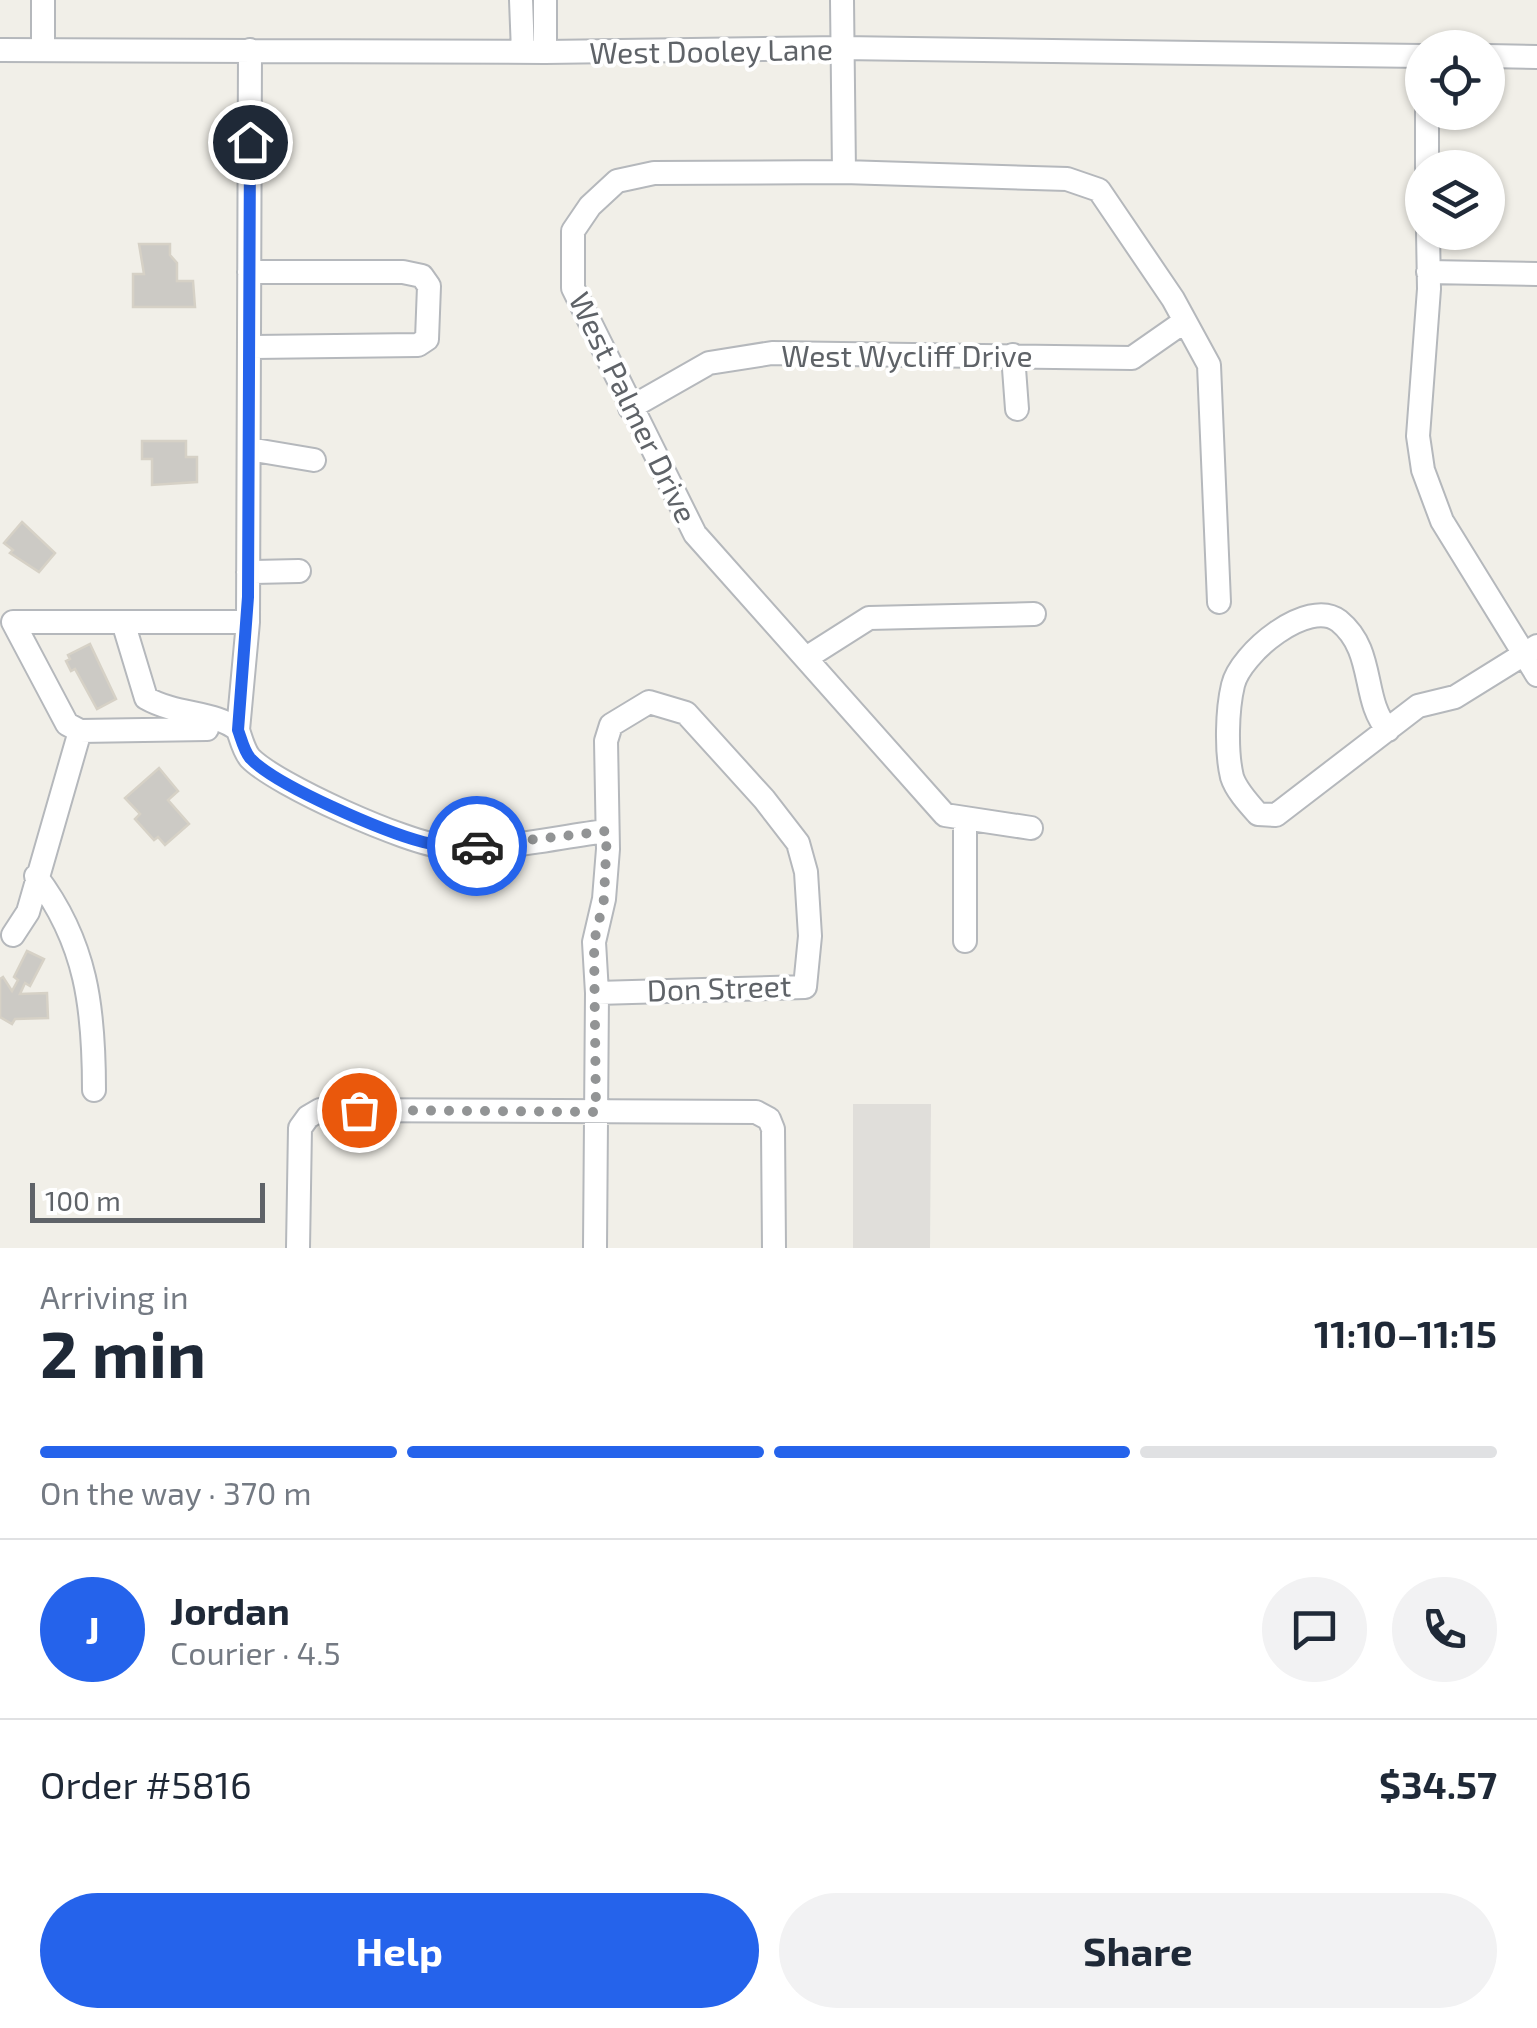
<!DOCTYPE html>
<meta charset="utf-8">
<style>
:root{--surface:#fff;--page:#f2f2f3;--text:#1f2937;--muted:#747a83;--line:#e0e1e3;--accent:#2563eb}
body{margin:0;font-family:"Exo 2",sans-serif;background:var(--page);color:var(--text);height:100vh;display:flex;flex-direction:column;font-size:38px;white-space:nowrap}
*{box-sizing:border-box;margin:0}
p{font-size:32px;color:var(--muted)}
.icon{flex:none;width:55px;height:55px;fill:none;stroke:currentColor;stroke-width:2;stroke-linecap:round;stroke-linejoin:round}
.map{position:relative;height:1248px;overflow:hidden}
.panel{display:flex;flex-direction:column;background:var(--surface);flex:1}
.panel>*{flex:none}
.buttons{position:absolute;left:1405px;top:30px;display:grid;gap:20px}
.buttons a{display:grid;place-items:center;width:100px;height:100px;border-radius:50%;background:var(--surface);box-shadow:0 2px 8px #0004;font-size:50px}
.scale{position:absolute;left:30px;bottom:25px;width:235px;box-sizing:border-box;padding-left:10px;border:5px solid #5f6368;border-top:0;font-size:28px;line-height:35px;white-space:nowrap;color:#5f6368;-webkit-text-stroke:8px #fff;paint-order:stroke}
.pin{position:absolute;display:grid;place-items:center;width:85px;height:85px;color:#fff;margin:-42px;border:5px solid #fff;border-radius:50%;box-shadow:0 2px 10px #0007}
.courier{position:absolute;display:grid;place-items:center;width:100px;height:100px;margin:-50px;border:8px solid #2563eb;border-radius:50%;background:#fff;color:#222;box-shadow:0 2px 12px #0007}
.overview em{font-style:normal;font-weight:700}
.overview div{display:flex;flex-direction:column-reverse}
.overview{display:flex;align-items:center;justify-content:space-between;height:170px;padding:0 40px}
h1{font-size:65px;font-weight:700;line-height:75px}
.bar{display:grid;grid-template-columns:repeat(4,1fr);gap:15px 10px;align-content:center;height:120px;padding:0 40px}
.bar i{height:12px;border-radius:8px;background:var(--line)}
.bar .on{background:var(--accent)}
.bar p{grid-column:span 4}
.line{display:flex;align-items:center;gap:25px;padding:0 40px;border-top:2px solid var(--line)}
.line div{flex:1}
.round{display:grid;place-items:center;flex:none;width:105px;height:105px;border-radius:52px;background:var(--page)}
.button{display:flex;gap:20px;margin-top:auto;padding:20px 40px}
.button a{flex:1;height:115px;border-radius:60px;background:var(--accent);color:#fff;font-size:40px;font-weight:700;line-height:115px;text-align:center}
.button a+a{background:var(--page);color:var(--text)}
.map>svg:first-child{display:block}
.industrial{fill:#e0deda}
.building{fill:#cccac5;stroke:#d6d1c6;stroke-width:2.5}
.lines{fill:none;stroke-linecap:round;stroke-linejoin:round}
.minor-casing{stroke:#b5b8bc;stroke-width:26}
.minor{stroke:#fff;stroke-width:22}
.done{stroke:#929495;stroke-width:10;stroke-dasharray:0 18}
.route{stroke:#2563eb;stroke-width:12}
.labels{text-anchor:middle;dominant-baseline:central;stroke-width:8;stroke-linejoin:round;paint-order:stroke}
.street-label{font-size:30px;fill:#5f6368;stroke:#fff}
</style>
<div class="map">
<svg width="1537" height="1248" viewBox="0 0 1537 1248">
<rect width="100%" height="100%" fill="#f1efe8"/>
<path class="industrial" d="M853 1104H931L930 1248H853Z"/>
<path class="building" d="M139 244H170V255L177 263V281H193L195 307H133V274H144Z
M142 441H186V457H197V482L152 485V459H142Z
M22 522 55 553 39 572 10 553 13 550 4 543Z
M90 644 116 699 97 709 75 669 71 671 66 661 70 659 68 655Z
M159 768 178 791 168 800 189 824 165 845 158 837 154 840 135 819 140 814 125 798Z
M27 951 44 959 30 986 25 983 20 994 47 993 48 1018 15 1019 12 1024 0 1017V979L3 977 12 991 18 980 14 977Z"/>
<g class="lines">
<g class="minor-casing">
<path id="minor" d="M43 0V50
M521 0 523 52
M842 0 844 172 1067 179 1099 190 1173 299 1209 365 1219 602
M0 50 545 52 842 48 1422 56
M250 50 248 622 238 730C241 739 244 751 250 758 276 785 408 844 446 847 498 852 556 837 607 831
M545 52V0
M1488 56 1537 57
M1427 112V168
M844 172 654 173 617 181 590 206 573 231V288L695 534 945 815 1031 828
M1428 232 1429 289 1418 436 1423 470 1442 521 1537 675
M1428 272 1537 274
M249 347 418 345 427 339 429 286 422 276 403 272H249
M1013 355 1017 409
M630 408 709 363 772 353 1132 358 1185 321
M249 449 314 460
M248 572 299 571
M123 622 146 698C178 716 215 711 238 730
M806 658 869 618 1034 614
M649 702 686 713 764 799 798 843 806 872 810 936 805 987 597 993 594 942 604 899 608 849 606 741 611 725Z
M1388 730C1361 700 1376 651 1339 621 1308 597 1240 654 1233 685 1227 710 1226 752 1232 777 1236 790 1249 804 1258 814L1276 815 1418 706 1455 697 1537 646
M80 731 67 724 13 622H248
M80 731 207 729
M965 821V941
M36 876C87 943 94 1009 94 1090
M13 935 28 912 80 731
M298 1248 300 1128 308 1117 320 1110 756 1112 769 1119 773 1129 774 1248
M595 1248 597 993"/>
</g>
<use href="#minor" class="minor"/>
</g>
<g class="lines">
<path class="done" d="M359 1110 596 1112 594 942 604 899 607 831 477 846"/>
<path class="route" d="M250 142 248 597 238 730C241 738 244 751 250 758 276 786 385 832 423 842 441 847 458 847 477 846"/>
</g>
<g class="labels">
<g class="street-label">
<text transform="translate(711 50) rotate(-1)">West Dooley Lane</text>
<text x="907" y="355">West Wycliff Drive</text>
<text transform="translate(634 407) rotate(64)">West Palmer Drive</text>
<text transform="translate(719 987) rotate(-2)">Don Street</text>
</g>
</g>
</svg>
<div class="buttons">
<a><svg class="icon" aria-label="locate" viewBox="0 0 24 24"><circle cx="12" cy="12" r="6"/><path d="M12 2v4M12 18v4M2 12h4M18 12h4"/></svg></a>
<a><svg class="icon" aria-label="layers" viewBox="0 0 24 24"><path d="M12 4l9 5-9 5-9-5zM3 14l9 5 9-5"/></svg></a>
</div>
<div class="scale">100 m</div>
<div class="pin" style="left:359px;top:1110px;background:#ea580c"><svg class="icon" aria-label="bag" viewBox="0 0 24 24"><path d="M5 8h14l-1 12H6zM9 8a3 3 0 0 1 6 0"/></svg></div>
<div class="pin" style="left:250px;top:142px;background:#1f2937"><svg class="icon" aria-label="home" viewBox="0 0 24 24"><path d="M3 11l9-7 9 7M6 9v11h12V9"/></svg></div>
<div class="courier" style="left:477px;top:846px"><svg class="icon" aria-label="car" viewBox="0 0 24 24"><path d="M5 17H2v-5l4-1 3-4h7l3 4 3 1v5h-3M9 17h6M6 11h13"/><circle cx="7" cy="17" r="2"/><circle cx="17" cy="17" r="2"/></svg></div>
</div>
<section class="panel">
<div class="overview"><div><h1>2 min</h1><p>Arriving in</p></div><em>11:10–11:15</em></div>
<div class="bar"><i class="on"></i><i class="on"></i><i class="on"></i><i></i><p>On the way · 370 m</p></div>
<div class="line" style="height:180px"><b class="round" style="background:var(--accent);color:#fff">J</b><div><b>Jordan</b><p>Courier · 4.5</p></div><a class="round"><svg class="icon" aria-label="chat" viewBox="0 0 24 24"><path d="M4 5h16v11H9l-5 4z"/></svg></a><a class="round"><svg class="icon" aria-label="phone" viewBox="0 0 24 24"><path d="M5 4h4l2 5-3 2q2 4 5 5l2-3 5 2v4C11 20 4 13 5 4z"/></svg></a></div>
<div class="line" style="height:130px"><div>Order #5816</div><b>$34.57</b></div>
<div class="button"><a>Help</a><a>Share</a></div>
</section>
